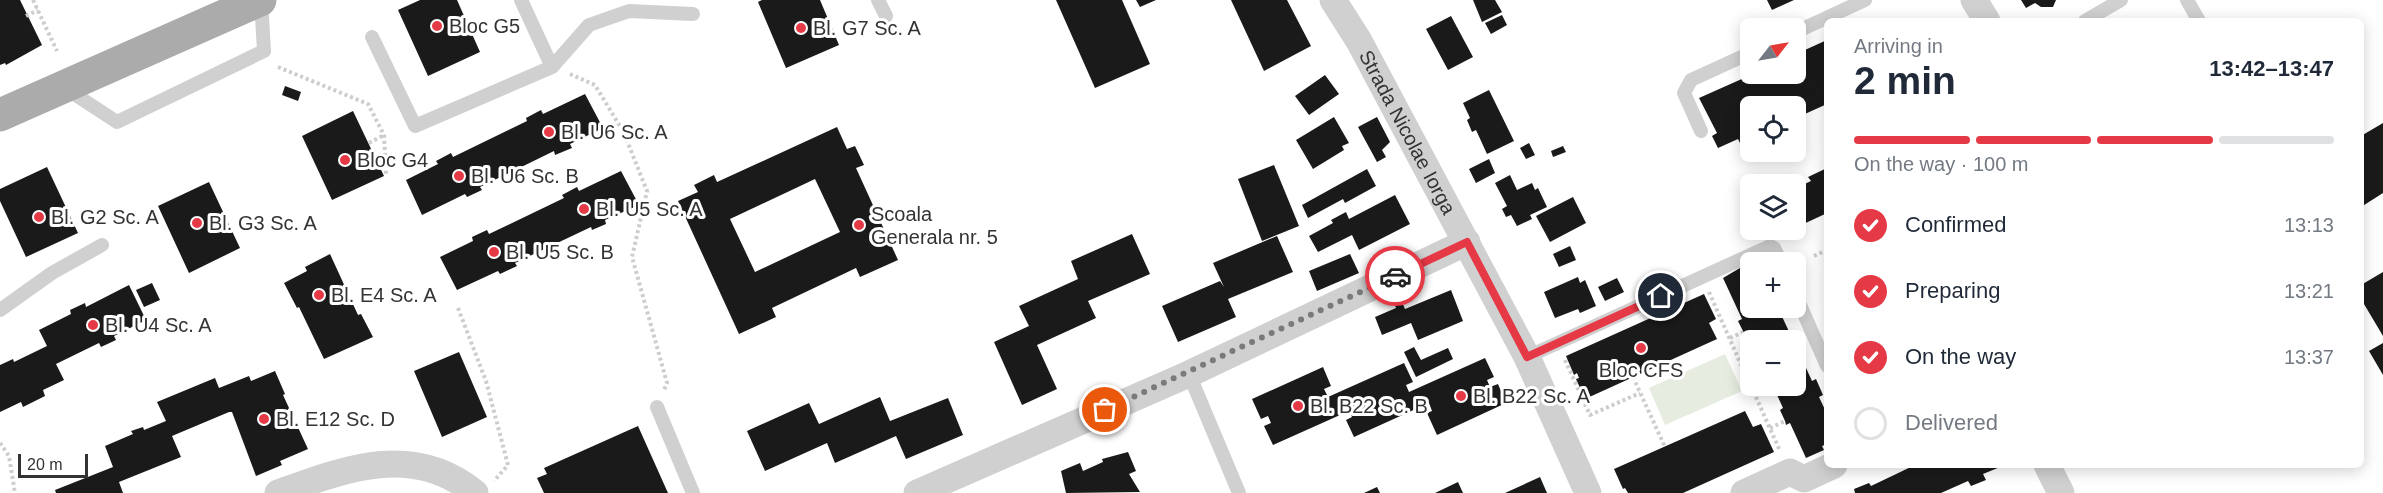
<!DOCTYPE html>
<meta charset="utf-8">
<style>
:root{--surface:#fff;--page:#f2f2f3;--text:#1f2937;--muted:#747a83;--line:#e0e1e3;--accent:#e63946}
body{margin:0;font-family:Helvetica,sans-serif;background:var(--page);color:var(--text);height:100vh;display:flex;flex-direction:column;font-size:22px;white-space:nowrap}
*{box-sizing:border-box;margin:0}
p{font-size:20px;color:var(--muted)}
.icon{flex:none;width:33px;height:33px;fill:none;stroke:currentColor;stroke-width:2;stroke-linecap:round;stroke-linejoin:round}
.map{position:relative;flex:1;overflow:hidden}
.side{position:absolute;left:1824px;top:18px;width:540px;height:450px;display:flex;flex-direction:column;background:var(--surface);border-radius:9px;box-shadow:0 3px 15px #0003}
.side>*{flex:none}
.needle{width:39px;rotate:59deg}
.controls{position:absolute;left:1740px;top:18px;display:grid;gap:12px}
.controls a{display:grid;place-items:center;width:66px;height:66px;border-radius:9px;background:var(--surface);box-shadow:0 3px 15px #0003;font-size:30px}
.scale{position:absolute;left:18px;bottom:15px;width:70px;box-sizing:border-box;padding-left:6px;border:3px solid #333;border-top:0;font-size:16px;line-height:21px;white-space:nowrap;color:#333;-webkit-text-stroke:4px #fff;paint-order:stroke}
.pin{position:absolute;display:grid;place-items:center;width:51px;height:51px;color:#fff;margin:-26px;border:3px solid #fff;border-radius:50%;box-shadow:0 2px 6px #0007}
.courier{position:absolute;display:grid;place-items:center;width:60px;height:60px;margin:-30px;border:4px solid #e63946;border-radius:50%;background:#fff;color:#222;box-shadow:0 2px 8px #0007}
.head em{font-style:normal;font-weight:800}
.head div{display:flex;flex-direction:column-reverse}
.head{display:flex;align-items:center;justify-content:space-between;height:102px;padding:0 30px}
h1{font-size:39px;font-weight:800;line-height:45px}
.bar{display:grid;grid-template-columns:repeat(4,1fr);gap:9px 6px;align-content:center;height:72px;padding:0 30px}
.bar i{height:8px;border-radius:4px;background:var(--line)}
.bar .current{background:var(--accent)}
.bar p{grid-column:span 4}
ol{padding:0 30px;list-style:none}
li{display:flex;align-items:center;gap:18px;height:66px}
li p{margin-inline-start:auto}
li .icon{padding:6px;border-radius:50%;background:var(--accent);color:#fff;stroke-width:4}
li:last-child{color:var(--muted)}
li i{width:33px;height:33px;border:3px solid var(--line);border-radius:50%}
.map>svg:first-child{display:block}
.green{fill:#e6ecdf}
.building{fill:#1a1a1a;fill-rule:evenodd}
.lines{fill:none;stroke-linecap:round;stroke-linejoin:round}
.path{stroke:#cdcdcd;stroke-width:4;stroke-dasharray:3 3;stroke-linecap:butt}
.service{stroke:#d0d0d0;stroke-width:14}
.minor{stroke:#d0d0d0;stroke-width:27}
.primary{stroke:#ababab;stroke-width:33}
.done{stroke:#7a7a7a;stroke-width:6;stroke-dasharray:0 10.8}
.route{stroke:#e63946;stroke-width:8}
.poi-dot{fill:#e63946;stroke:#fff;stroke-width:2}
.labels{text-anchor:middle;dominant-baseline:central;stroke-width:6;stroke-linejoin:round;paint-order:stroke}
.poi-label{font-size:20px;fill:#333;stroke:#fff;text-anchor:start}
.street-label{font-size:20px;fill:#333;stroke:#fff}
</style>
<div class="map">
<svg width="2383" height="493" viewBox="0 0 2383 493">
<rect width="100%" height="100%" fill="#fff"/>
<path class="green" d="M1725 354 1742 391 1665 425 1649 388Z"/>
<path class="building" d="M0 0H20L42 45 6 65 5 63 0 65Z
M420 0H457L480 52 428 76 398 10Z
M762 0H820L839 45 786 68 758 2Z
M1056 0H1122L1150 64 1095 88Z
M1136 0H1156L1140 7Z
M1231 0H1287L1311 46 1264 71Z
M1473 0H1495L1502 12 1482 22Z
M1767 0H1794L1772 10Z
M2021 0H2056L2053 7H2041L2035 3 2026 8Z
M1502 15 1507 25 1491 34 1485 23Z
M1451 16 1473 57 1448 70 1426 29Z
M1827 40V104L1796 118V106H1750V138L1740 143 1738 139 1718 148 1712 136 1717 133 1699 98 1753 74H1796V54Z
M1325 75 1339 94 1309 115 1295 96Z
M285 86 301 92 298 101 282 95Z
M1489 90 1514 141 1487 154 1476 130 1472 132 1467 120 1470 118 1463 103Z
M585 94 603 128 570 144 572 148 555 155 554 151 480 187 482 190 467 197 465 194 422 215 406 180 438 164 436 161 451 153 453 157 527 121 526 118 541 110 543 114Z
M353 111 384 176 332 200 302 136Z
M1334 117 1349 143 1342 146 1344 150 1313 169 1296 140Z
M1377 117 1390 142 1382 150 1386 157 1377 162 1358 127Z
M2383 123V193L2361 207V136Z
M837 127 847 149 855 146 864 165 856 168 898 260 860 277 856 268 772 308 776 317 739 334 678 201 698 192 694 185 714 175 717 182ZM815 179 840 232 755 272 730 219Z
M1529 143 1535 155 1526 159 1520 148Z
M1563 146 1566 152 1553 157 1551 151Z
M1489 159 1495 173 1476 183 1469 169Z
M1274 165 1299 226 1262 241 1238 179Z
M47 167 78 233 26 257 0 201V189Z
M1827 168V218L1825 214 1797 227 1796 188 1811 181 1808 177Z
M1367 169 1376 186 1345 203 1343 199 1308 218 1302 205Z
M621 171 639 205 605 220 606 224 592 230 591 227 515 263 517 266 500 274 498 271 457 290 440 257 473 241 472 237 487 230 489 234 564 198 562 195 577 187 579 191Z
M1510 175 1517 190 1532 183 1535 190 1538 188 1547 207 1530 215 1532 219 1517 226 1511 215 1506 217 1502 209 1507 206 1495 183Z
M209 182 240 248 189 273 158 206Z
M1395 195 1410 224 1359 250 1352 235 1318 252 1309 236 1333 223 1331 220 1346 212 1349 219Z
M1573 197 1586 223 1550 242 1536 216Z
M1132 234 1150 274 1088 301 1096 318 1037 345 1057 389 1022 405 994 342 1029 326 1019 306 1078 279 1071 261Z
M1277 236 1293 272 1228 299 1236 317 1178 342 1162 306 1220 281 1224 287 1213 263Z
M1570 246 1576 260 1559 267 1553 254Z
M330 254 358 315 361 314 373 337 324 359 299 307 297 308 284 283 307 271 305 267Z
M1350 254 1359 273 1317 291 1309 271Z
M1750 262V308H1778L1793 340H1753L1749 333 1745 335 1738 321 1742 319 1723 278Z
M2383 272V336L2361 299V285Z
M1578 277 1580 283 1585 280 1596 306 1580 313 1578 309 1555 318 1544 292Z
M1617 278 1624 292 1605 301 1598 287Z
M152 283 160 300 144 307 136 290Z
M129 285 146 320 114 336 116 340 101 347 99 343 56 364 64 380 43 390 45 396 23 407 21 402 0 412V365L13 359 14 362 47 346 39 330 71 314 70 310 85 303 86 307Z
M1451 290 1463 321 1418 340 1411 323 1382 335 1375 317 1396 308 1394 302 1401 300 1405 309Z
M1704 294 1716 319 1709 323 1717 339 1585 399 1576 379 1579 378 1577 373 1574 375 1566 356Z
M2383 343V375L2369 351Z
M1796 346 1812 381 1816 379 1823 395 1819 397 1827 414V444L1822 446 1824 450 1806 458 1790 423 1786 425 1785 421 1780 410 1783 408 1773 386H1796Z
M1414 347 1421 360 1448 348 1453 359 1416 377 1404 352Z
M459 352 487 417 442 437 414 371Z
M1485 358 1494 377 1487 380 1490 387 1498 384 1506 403 1437 435 1427 413 1432 411 1429 403 1354 437 1346 420 1352 417 1349 411 1273 445 1264 426 1271 423 1268 416 1261 419 1252 399 1323 367 1331 386 1324 389 1328 397 1404 363 1413 382 1406 385 1409 392Z
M275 371 285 394 283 395 308 449 280 461 282 465 256 476 232 412H229L172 436 181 457 119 482 123 493H56L55 490 113 467 105 446 133 434 131 431 143 427 144 430 166 421 157 402 215 378 219 388 249 376 251 381Z
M880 397 890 421 948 398 963 435 906 459 896 436 835 463 827 443 765 471 747 431 809 403 819 424Z
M1745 411 1753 427 1761 424 1774 452 1683 493H1628L1625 488 1623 489 1614 469Z
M638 426 668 493H544L537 478 547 474 544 468Z
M1128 452 1136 471 1129 474 1140 492 1066 493 1061 471 1080 463 1083 471 1103 462 1102 459Z
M1915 465H2005L1983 474 1986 480 1971 486 1968 481 1941 493H1855L1854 489 1869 483 1871 486Z
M1540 477 1547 493H1505Z
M1458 482 1463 493H1435Z
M1377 487 1380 493H1364Z"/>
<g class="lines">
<path class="path" d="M33 0 57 51
M26 16 38 10
M278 67 368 104 384 135 386 175
M570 74 595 85 624 133 647 191 632 257 667 383 664 390
M369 143 384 135
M1814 256 1827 250
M1709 292 1750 385
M458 308 486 381 508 465 494 481
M1730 338 1743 332
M1565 360 1590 415 1640 393
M1633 377 1665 447
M1751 386 1780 451
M1770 428 1785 421
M0 443 9 456 15 493"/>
<path class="service" d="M521 0 552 67
M878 0 886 16
M2187 0 2199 21
M2085 21 2121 0
M1796 32 1865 0
M372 37 415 126 552 67 589 25 629 11 693 14
M65 88 117 122 264 51 261 0
M1701 131 1684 93 1691 80 1750 53
M1796 296 1827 366
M0 310 52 273 102 245
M1527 357 1770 246 1774 248 1781 262
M1189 374 1239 493
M657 407 693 493"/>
<g class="minor">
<path id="s1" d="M1333 0 1359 41 1527 357 1588 493"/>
<path d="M1974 0 1987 21"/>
<path d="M2047 465 2061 493"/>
<path d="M278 493C345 469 413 442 475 493"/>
<path d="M917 493 1189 374 1467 242"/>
<path d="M1744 493 1790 472 1804 479 1834 465"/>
</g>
<path class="primary" d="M0 115 260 0"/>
</g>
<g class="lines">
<path class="done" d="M1105 410 1395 276"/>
<path class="route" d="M1395 276 1467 242 1527 357 1661 296"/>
</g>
<g class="poi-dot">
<circle cx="437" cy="26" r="6"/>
<circle cx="801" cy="28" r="6"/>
<circle cx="549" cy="132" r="6"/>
<circle cx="345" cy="160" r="6"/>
<circle cx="459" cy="176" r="6"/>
<circle cx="584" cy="209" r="6"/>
<circle cx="39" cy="217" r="6"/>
<circle cx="197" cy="223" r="6"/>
<circle cx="859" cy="225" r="6"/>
<circle cx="494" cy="252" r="6"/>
<circle cx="319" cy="295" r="6"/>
<circle cx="93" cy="325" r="6"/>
<circle cx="1641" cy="348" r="6"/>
<circle cx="1461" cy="396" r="6"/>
<circle cx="1298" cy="406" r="6"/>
<circle cx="264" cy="419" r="6"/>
</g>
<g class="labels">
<g class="poi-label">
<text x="449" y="26">Bloc G5</text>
<text x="813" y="28">Bl. G7 Sc. A</text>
<text x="561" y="132">Bl. U6 Sc. A</text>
<text x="357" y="160">Bloc G4</text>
<text x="471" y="176">Bl. U6 Sc. B</text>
<text x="596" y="209">Bl. U5 Sc. A</text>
<text x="871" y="214">Scoala<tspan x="871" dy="23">Generala nr. 5</tspan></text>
<text x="51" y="217">Bl. G2 Sc. A</text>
<text x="209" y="223">Bl. G3 Sc. A</text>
<text x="506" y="252">Bl. U5 Sc. B</text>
<text x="331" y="295">Bl. E4 Sc. A</text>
<text x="105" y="325">Bl. U4 Sc. A</text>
<text x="1641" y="370" text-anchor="middle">Bloc CFS</text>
<text x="1473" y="396">Bl. B22 Sc. A</text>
<text x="1310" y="406">Bl. B22 Sc. B</text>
<text x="276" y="419">Bl. E12 Sc. D</text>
</g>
<g class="street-label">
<text stroke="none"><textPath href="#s1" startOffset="152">Strada Nicolae Iorga</textPath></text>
</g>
</g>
</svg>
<div class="controls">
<a><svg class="needle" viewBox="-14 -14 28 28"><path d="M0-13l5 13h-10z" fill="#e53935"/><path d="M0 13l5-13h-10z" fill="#747a83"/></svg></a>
<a><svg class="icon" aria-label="locate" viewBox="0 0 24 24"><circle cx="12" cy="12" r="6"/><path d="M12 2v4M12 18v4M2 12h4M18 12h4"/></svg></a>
<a><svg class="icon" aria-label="layers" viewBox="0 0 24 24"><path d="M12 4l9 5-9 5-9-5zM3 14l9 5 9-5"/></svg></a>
<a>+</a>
<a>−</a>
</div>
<div class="scale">20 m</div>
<div class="pin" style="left:1105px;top:410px;background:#ea580c"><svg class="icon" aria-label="bag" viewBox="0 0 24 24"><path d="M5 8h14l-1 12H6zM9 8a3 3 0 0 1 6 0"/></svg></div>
<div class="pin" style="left:1661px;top:296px;background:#1f2937"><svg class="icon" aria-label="home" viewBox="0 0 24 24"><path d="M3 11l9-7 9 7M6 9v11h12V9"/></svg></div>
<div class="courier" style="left:1395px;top:276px"><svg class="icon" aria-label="car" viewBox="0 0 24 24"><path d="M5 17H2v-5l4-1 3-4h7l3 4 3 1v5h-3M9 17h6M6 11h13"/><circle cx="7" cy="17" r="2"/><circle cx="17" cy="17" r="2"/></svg></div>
<section class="side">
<div class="head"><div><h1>2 min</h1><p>Arriving in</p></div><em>13:42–13:47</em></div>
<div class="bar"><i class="current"></i><i class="current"></i><i class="current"></i><i></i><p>On the way · 100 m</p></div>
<ol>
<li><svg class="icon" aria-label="check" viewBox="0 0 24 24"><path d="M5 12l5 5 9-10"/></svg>Confirmed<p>13:13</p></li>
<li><svg class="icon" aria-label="check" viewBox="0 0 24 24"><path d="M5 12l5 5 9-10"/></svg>Preparing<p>13:21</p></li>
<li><svg class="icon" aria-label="check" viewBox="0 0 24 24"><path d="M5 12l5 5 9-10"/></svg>On the way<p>13:37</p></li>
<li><i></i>Delivered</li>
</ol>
</section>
</div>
